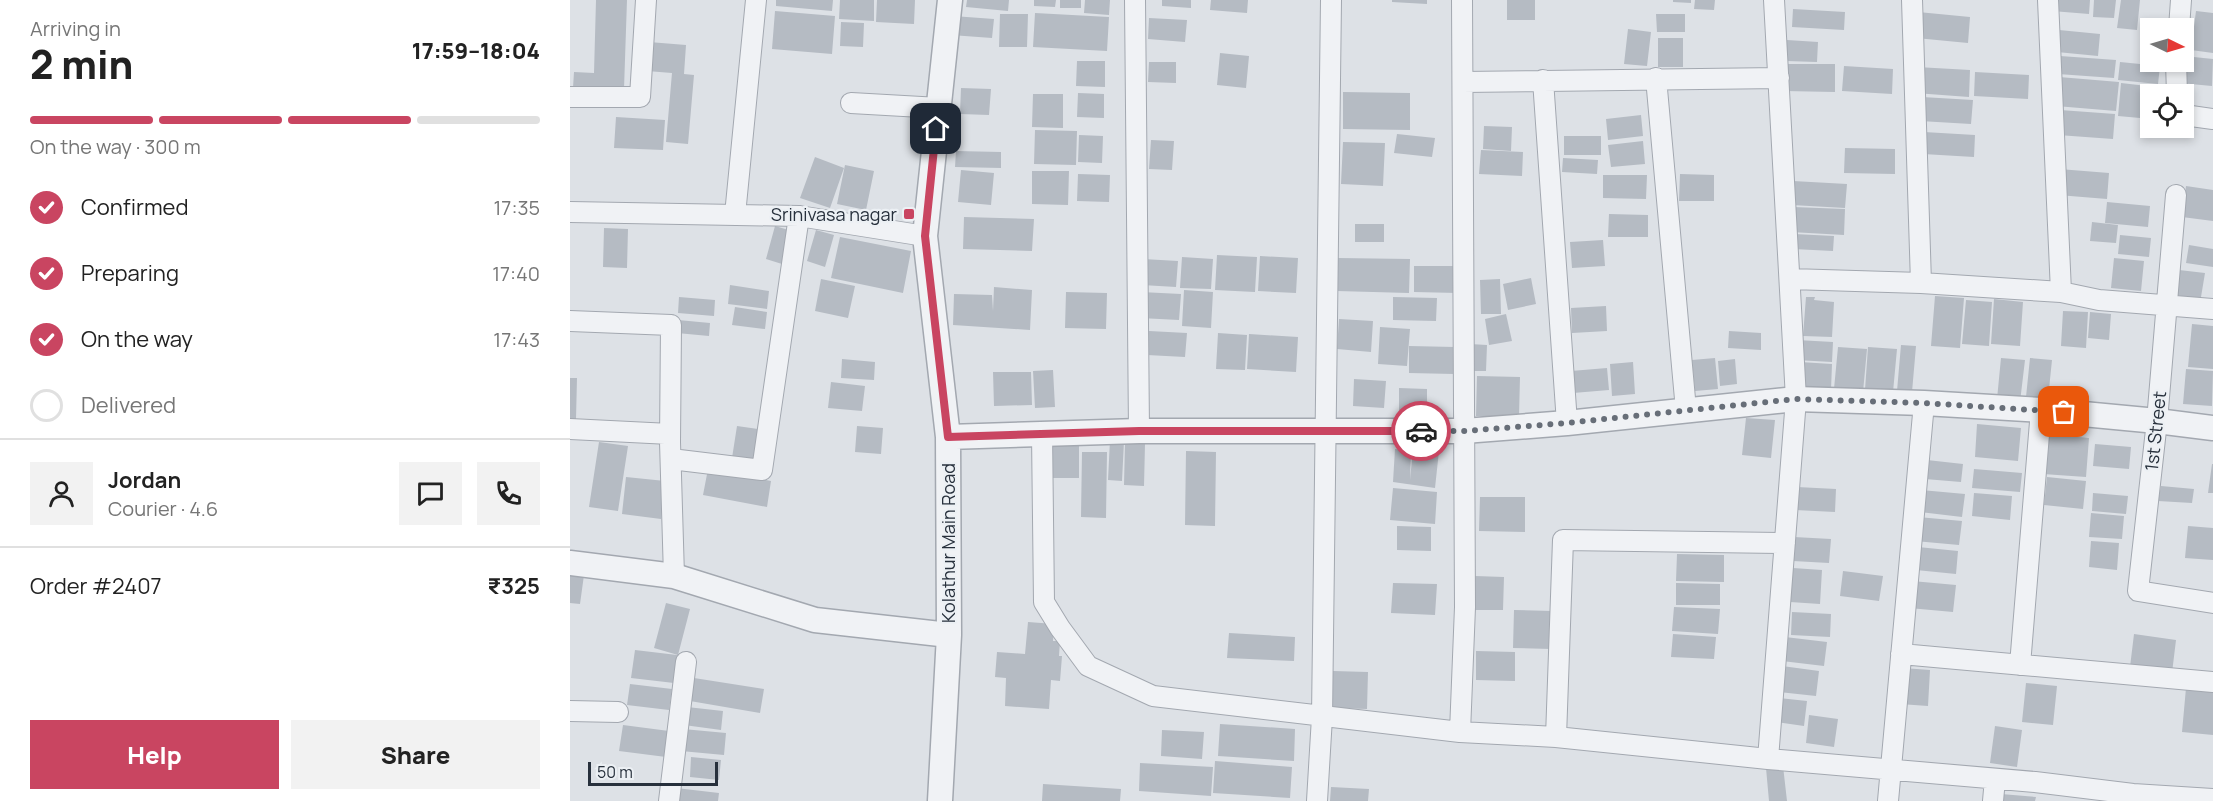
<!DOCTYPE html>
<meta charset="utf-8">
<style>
:root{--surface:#fff;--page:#f2f2f2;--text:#222;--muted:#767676;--line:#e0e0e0;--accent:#c94561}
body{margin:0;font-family:Manrope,sans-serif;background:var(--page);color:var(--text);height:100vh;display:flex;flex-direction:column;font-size:22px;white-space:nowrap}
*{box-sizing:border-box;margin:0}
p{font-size:20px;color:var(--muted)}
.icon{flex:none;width:33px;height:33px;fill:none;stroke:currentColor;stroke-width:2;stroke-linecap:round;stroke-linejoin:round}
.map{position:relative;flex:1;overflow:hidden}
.panel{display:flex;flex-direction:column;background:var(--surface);width:570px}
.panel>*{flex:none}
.needle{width:39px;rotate:95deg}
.fabs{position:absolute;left:1570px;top:18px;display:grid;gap:12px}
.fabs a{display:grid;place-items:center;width:54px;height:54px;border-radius:0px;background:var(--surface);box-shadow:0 3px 9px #0003;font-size:30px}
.scale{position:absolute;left:18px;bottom:15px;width:130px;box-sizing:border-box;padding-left:6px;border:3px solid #27303c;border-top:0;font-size:16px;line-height:21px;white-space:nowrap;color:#27303c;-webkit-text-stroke:4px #ecf0f4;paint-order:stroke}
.pin{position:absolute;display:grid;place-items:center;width:51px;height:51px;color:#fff;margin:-26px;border-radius:12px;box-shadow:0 3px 9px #0006}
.courier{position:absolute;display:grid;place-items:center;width:60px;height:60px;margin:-30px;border:4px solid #c94561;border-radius:50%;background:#fff;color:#222;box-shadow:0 2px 8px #0007}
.overview em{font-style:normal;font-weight:800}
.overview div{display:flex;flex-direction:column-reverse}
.overview{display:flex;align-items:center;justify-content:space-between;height:102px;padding:0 30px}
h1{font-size:39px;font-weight:800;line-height:45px}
.bar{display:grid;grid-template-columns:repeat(4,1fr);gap:9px 6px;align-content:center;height:72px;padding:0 30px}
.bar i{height:8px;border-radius:4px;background:var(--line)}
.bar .current{background:var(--accent)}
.bar p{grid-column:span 4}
.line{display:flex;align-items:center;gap:15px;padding:0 30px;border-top:2px solid var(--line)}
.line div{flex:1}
.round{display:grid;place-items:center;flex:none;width:63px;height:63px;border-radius:0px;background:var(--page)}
ol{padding:0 30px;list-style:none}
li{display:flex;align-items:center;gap:18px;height:66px}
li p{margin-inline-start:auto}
li .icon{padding:6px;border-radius:50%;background:var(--accent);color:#fff;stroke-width:4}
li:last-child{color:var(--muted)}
li i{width:33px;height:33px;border:3px solid var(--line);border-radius:50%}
.cta{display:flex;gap:12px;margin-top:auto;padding:12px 30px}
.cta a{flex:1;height:69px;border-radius:0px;background:var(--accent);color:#fff;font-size:24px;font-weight:800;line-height:69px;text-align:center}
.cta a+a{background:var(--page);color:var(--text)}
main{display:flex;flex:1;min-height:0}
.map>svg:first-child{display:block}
.building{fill:#b5bbc3}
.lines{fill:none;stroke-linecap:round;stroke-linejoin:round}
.minor-casing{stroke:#a3a8b0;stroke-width:22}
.tertiary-casing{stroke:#a3a8b0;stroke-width:27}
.minor{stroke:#f0f2f5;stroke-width:20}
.tertiary{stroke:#f0f2f5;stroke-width:24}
.done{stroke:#676e78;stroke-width:6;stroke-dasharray:0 10.8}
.route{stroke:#c94561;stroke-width:8}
.poi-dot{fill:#c94561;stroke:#ecf0f4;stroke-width:2}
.labels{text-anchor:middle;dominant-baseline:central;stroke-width:4.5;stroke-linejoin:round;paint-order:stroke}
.poi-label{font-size:18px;fill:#27303c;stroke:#ecf0f4;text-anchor:end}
.street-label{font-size:18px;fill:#27303c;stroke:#ecf0f4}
</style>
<main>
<section class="panel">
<div class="overview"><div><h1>2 min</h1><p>Arriving in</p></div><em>17:59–18:04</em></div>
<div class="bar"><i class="current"></i><i class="current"></i><i class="current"></i><i></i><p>On the way · 300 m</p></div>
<ol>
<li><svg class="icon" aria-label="check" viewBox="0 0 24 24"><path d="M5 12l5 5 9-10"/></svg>Confirmed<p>17:35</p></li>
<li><svg class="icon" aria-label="check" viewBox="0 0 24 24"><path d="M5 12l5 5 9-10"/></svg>Preparing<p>17:40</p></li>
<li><svg class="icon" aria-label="check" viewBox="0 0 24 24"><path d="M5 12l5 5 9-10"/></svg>On the way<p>17:43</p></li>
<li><i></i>Delivered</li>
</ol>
<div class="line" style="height:108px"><a class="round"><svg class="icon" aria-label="person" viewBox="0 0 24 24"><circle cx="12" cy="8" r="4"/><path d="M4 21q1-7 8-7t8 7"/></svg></a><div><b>Jordan</b><p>Courier · 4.6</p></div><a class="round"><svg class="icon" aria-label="chat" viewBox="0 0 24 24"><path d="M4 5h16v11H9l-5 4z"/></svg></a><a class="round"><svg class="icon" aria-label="phone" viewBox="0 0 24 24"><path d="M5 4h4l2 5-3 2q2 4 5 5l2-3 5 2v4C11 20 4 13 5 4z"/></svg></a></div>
<div class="line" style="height:78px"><div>Order #2407</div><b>₹325</b></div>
<div class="cta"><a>Help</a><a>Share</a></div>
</section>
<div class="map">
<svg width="1643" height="801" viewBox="0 0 1643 801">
<rect width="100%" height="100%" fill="#dde1e6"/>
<path class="building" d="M26 0H57L54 89 3 88 4 72 24 73Z
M206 0H263L262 11 206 6Z
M270 0H304V21L269 19Z
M307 0H345L344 24 306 22Z
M397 0H439L438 11 396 7Z
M464 0H486L485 7 464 6Z
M490 0H511V8H490Z
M515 0H540L539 15 514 13Z
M592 0H621V8L592 6Z
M641 0H678L677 13 640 10Z
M822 0H857V4L822 2Z
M937 0H965V20H937Z
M1103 0H1121V3L1103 2Z
M1125 0H1145L1144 10 1124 9Z
M1483 0H1520L1519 14 1482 11Z
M1524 0H1546L1544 18 1523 17Z
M1551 0H1570L1567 30 1547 28Z
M1223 9 1275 12 1274 30 1222 27Z
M205 11 265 16 262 54 202 49Z
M1626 11 1643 13V53L1621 50Z
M1348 12 1400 17 1398 43 1346 38Z
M465 13 539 17 537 51 463 47Z
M430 14H458L457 47H429Z
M1086 14H1115V32H1087Z
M383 16 424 19 422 38 381 35Z
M579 18 617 20 615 42 578 39Z
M1574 19 1601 22 1600 28H1581V47H1572Z
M271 22 294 23 293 47 270 46Z
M1058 29 1081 32 1077 66 1054 64Z
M1489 30 1530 34 1528 56 1487 52Z
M1088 38H1113V67H1088Z
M1217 40 1248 42 1247 62 1216 61Z
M79 42 116 45 114 74 124 75 118 144 96 142 102 73 77 71Z
M650 53 679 56 676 88 647 85Z
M1490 56 1546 60 1544 78 1488 74Z
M1614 56 1643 59 1642 86 1610 83Z
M507 61H535V87L506 86Z
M579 62H606V83L578 82Z
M1550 62 1590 66 1588 84 1548 80Z
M1214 64H1265V92L1214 91Z
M1274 66 1323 69 1322 94 1272 91Z
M1347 67 1400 70 1399 97 1345 93Z
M1405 72 1459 75 1458 99 1404 96Z
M1489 77 1549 82 1546 111 1486 106Z
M1551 83 1586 87 1585 94H1581V119L1548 116Z
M391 88 421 89 419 115 390 114Z
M773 92 840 93V130L773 129Z
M508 93 534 94V118L507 117Z
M463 94H493V128L462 127Z
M1352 97 1403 100 1401 124 1350 121Z
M1490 110 1545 114 1543 139 1488 135Z
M1071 115 1073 136 1038 140 1036 119Z
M46 117 95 120 93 150 44 148Z
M914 126 942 127 941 151 913 149Z
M465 130 507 131 506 165 464 164Z
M1354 132 1405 135 1404 157 1353 154Z
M827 134 865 138 862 157 824 153Z
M509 135 533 136 532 163 508 162Z
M994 136H1031V155H994Z
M581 140 604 141 602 170 579 169Z
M1073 141 1075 164 1041 167 1038 145Z
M773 142 815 143 813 186 771 184Z
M1275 148 1325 149V174L1274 173Z
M911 150 953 152 952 176 909 174Z
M386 151 431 152V168L385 167Z
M245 157 274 168 260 208 230 198Z
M993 158 1028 160 1027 174 992 172Z
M275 165 304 171 296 210 267 204Z
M1489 169 1539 173 1537 199 1488 195Z
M391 170 424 173 421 205 388 202Z
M462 171H499L498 205 462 204Z
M508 174 540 175 539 202 507 201Z
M1110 174 1144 175V201H1109Z
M1033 175H1077L1076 199 1033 198Z
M1223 181 1277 184 1275 208 1222 205Z
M1616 186 1643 190V221L1612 217Z
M1537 202 1580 206 1578 227 1535 223Z
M1223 207 1275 209 1274 235 1221 232Z
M1039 214 1078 215V237H1038Z
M394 217 464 219 462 251 393 249Z
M1522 222 1548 225 1546 243 1520 241Z
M785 224H814V242H785Z
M205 226 222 231 212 264 196 259Z
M34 228 58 229 57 268 33 267Z
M246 230 264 235 255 267 237 261Z
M1224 234 1264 236 1263 251 1223 249Z
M1550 235 1581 238 1579 257 1548 254Z
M270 237 341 251 333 293 261 278Z
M1033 240 1035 266 1002 268 1000 242Z
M1619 245 1643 249V267L1616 263Z
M647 255 687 257 685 292 645 290Z
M690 256 728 258 726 293 688 291Z
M612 257 643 259 641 289 610 288Z
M768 258 840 259 839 293 767 291Z
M1544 258 1574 261 1571 291 1541 288Z
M573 259 608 261 606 287 572 285Z
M844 266H889L888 293 844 292Z
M1609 270 1635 273 1630 303 1605 299Z
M961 278 966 304 938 310 933 284Z
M251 279 285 286 278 318 245 311Z
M930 279 931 314H911L910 280Z
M160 285 199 291 197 309 158 304Z
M424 287 462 290 460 330 383 325 384 294 422 295 423 311Z
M614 290 643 292 641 328 612 326Z
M496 292 537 293 536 329 495 328Z
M571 292 611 294 609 320 570 318Z
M1365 296 1394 298 1390 348 1361 346Z
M109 297 145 300 144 316 108 313Z
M823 297 867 298 866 321 823 320Z
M1236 297H1245L1244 300 1264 302 1262 337 1233 336Z
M1424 299 1453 302 1450 346 1421 344Z
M1396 300 1422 302 1419 346 1392 344Z
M1036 306 1037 331 1002 333 1001 308Z
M165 307 197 312 195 329 162 325Z
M1493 311 1518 312 1516 348 1491 346Z
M1520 312 1541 314 1539 340 1518 338Z
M936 314 942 341 919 345 915 319Z
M769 319 803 321 801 352 767 349Z
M108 320 140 323 139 336 107 333Z
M1622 324 1643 326V369L1618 367Z
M810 327 840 329 837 366 808 364Z
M579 331 617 333 615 357 577 355Z
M1159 331 1191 333V350L1158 348Z
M648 333 677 335 675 370 646 369Z
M679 334 728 337 726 372 677 369Z
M1227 340 1263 342 1262 362 1226 360Z
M900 344 917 345 916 371H900Z
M1331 345 1346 346 1342 392 1327 391Z
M839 346 885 347 884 374 839 373Z
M1268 347 1297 349 1293 392 1264 389Z
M1298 347 1327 349 1323 392 1295 390Z
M1145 358 1148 389 1125 391 1122 360Z
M1431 358 1455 360 1450 402 1427 399Z
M1460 358 1482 360 1478 399 1456 397Z
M272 359 305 362 304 380 271 378Z
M1165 359 1167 384 1150 386 1148 361Z
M1063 362 1065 394 1042 396 1040 364Z
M1230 362 1262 364 1261 390 1228 392Z
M1037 368 1039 390 1003 393 1001 371Z
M1616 369 1643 371 1642 406 1613 404Z
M483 370 485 407 465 408 463 371Z
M423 372H461L462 405 424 406Z
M907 376 950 377 949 416H906Z
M0 378H7L6 419H0Z
M784 379 816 381 814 408 783 406Z
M261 382 295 386 292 411 258 408Z
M829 388 857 389V410H829Z
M1176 418 1205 420 1201 458 1172 455Z
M1407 424 1451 428 1448 461 1405 457Z
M167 426 188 429 183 461 162 458Z
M287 426 313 428 311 454 285 452Z
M1476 434 1519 438 1516 477 1473 474Z
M540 440 554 441 552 481 538 480Z
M29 442 58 446 48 511 19 507Z
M555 443 575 444 574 486 554 485Z
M477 444 509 445V478H477Z
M1525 444 1561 447 1559 469 1523 466Z
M825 449 841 450 840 480 843 449 869 451 865 488 823 482Z
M616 451 646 452 645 526 615 525Z
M512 452H537L536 518 511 517Z
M1357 460 1393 464 1391 482 1355 479Z
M1642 464H1643V493H1638Z
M138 469 201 481 197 507 133 495Z
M1404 469 1452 473 1450 492 1402 488Z
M56 477 95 481 91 519 52 514Z
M1477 477 1516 481 1513 509 1474 505Z
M1591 486 1624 489 1622 503 1588 501Z
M1227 487 1266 489 1265 512 1225 510Z
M823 488 867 492 865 524 820 520Z
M1351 490 1395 494 1392 517 1350 512Z
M1404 493 1442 496 1440 520 1402 516Z
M1523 493 1558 496 1556 514 1522 511Z
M910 497H955V532L909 531Z
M1521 513 1554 516 1552 539 1519 537Z
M1348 517 1392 521 1389 545 1345 541Z
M827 526 861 527V551L827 550Z
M1618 526 1643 528V560L1615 558Z
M1224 537 1261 539 1259 563 1223 561Z
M1521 541 1549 543 1547 570 1519 567Z
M1348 547 1388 551 1386 574 1346 570Z
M1107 554 1154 555V582L1106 581Z
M1223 568 1252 570 1250 604 1220 602Z
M1273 571 1313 576 1309 601 1270 596Z
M0 573 14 575 10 604 0 603Z
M905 576 934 577 933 610H904Z
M1342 581 1386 585 1383 612 1339 608Z
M823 583 867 584 865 615 821 613Z
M1106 583 1150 584V605H1106Z
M96 603 120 609 108 655 84 648Z
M1104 607 1150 609 1148 634 1102 631Z
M944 610 982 611 981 649 943 648Z
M1222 612 1261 614 1260 637 1221 635Z
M458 622 484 624 483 641H490L489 656H492L490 681 481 680 479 709 435 706 436 678 425 677 427 652 455 654Z
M659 633 725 637 724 661 657 658Z
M1103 634 1146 637 1144 659 1101 657Z
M1564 634 1606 640 1602 673 1560 667Z
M1215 637 1257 642 1254 666 1212 661Z
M65 650 107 655 104 683 61 678Z
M906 651 945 652V681L906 680Z
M1212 666 1249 671 1246 696 1209 692Z
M1333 668 1360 670 1358 706 1330 704Z
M763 671 798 672 797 709 762 708Z
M124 678 194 689 190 713 120 701Z
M1456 683 1487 686 1483 725 1452 722Z
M60 684 102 689 99 710 57 705Z
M1616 688 1643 691V735L1612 732Z
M1209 698 1237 701 1234 726 1206 722Z
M117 707 153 711 151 730 114 725Z
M1239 715 1268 719 1264 747 1236 743Z
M650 724 725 729 724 761 648 756Z
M53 725 99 731 96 757 49 751Z
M1425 726 1452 730 1447 767 1420 763Z
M113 729 156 733 154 755 111 751Z
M592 730 634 732 632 759 591 756Z
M121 757 151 760 149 780 120 777Z
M645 761 722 767 720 798 643 793Z
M570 763 643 767 641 796 569 791Z
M1213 766 1217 801H1199L1196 768Z
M473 784 551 789 550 801H472Z
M761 787 799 789 798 801H760Z
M106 788 149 793 148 801H104Z
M1431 794 1466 797 1465 801H1430Z"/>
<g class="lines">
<g class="minor-casing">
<path id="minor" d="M565 0 569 431
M1342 0 1351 283
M1478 0 1491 292 1529 300 1643 309
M1609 28 1611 0
M1606 62 1607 94
M1086 78 1116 410
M973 80 997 423
M893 82 1209 78
M0 97H70L76 0
M281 103 369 108
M1614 115 1643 119
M1606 195 1587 421 1568 591 1643 603
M0 212 229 216 355 236
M165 215 186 0
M1220 279 1351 283 1491 292
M0 321 101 325 100 442 104 576
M0 429 100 434
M472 434 474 602 490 628 518 666 583 696 890 732 986 737 1198 759 1465 782 1563 794 1643 799
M101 459 192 470 229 216
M1331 654 1643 682
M1450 665 1471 410
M0 711 48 712
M890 732 895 607 892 0
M986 737 993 540 1215 543
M1198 759 1226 399 1204 0
M99 801 116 662
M747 801 752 717 761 0
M1318 801 1354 403
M1423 801 1425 779"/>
</g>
<g class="tertiary-casing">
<path id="tertiary" d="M378 437 569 431H894L997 423 1226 399 1354 403 1471 410 1587 421 1643 428
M0 563 104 576 245 620 379 635
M370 801 379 635 378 437 355 236 380 0"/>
</g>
<use href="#minor" class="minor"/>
<use href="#tertiary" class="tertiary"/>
</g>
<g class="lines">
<path class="done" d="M851 431H894L997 423 1226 399 1354 403 1494 412"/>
<path class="route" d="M366 129 355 236 378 437 569 431H851"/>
</g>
<rect class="poi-dot" x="333" y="208" width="12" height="12" rx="3"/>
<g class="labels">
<g class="poi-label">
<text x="327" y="214">Srinivasa nagar</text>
</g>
<g class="street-label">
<text transform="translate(1585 431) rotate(-84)">1st Street</text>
<text transform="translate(378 543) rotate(-90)">Kolathur Main Road</text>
</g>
</g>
</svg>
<div class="fabs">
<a><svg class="needle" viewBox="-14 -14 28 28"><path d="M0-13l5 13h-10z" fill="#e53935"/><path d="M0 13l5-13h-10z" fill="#767676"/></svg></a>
<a><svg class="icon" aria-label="locate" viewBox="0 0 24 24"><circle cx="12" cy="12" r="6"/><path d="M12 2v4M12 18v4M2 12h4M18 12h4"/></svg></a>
</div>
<div class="scale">50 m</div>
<div class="pin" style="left:1494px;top:412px;background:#ea580c"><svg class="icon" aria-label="bag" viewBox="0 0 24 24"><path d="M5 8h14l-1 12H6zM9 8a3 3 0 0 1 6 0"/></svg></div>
<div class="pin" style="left:366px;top:129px;background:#1f2937"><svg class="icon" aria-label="home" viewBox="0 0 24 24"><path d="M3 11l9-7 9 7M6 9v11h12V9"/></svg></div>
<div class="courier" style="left:851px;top:431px"><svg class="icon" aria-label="car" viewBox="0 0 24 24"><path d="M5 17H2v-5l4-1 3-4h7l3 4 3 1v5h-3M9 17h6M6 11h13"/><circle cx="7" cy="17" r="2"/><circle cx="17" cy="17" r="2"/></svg></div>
</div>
</main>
